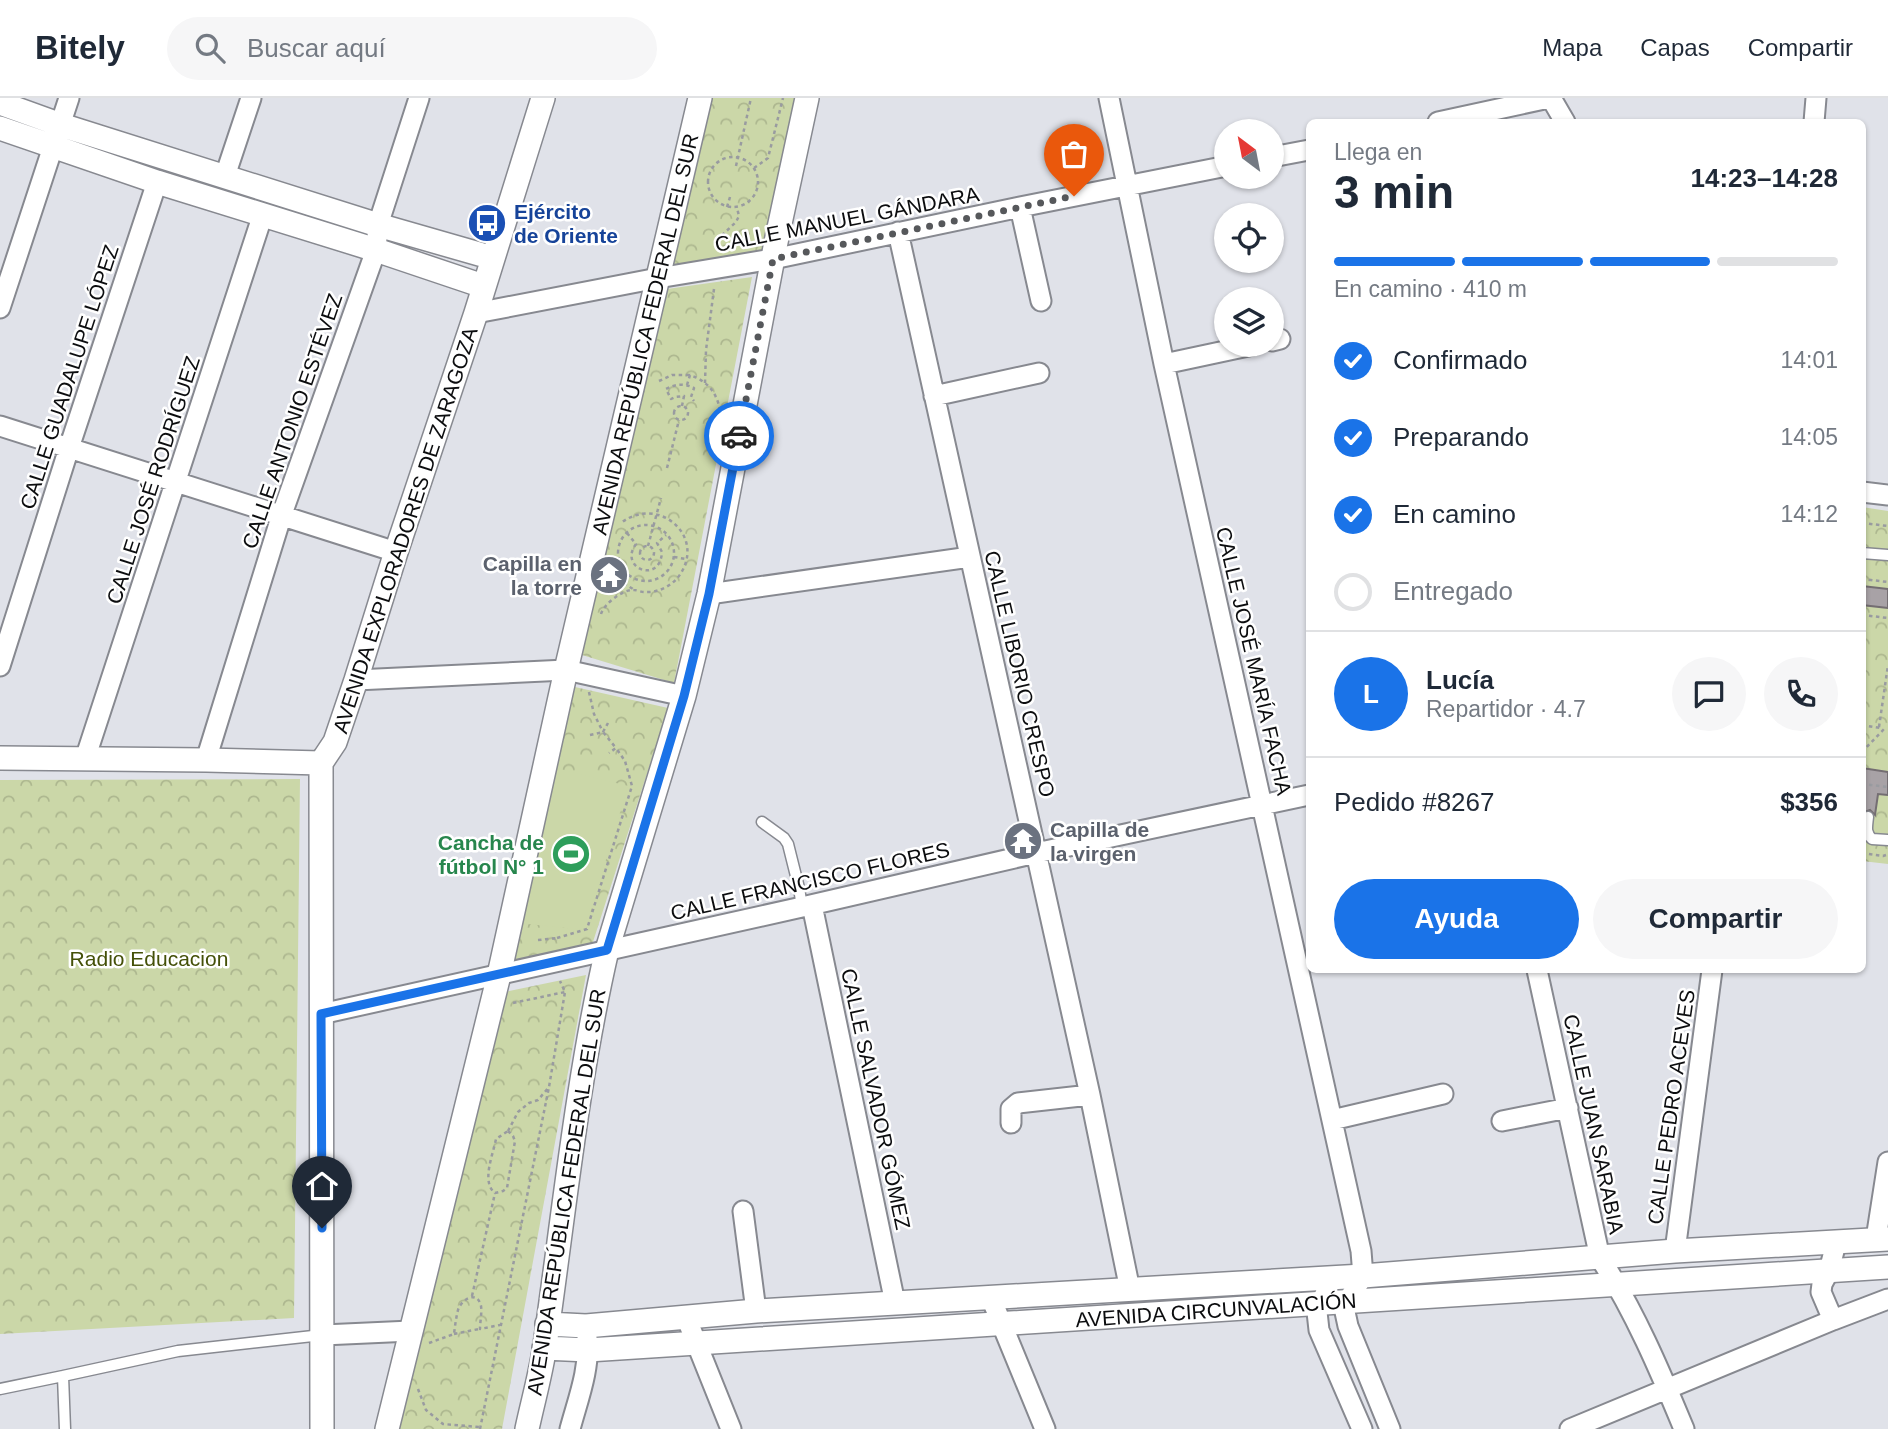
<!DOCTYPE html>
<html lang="es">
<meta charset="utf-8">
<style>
:root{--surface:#fff;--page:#f6f6f7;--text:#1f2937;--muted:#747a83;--line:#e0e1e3;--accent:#1a73e8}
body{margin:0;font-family:Helvetica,sans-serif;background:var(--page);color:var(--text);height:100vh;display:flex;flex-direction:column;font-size:26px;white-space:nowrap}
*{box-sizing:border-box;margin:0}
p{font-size:23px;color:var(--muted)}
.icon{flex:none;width:38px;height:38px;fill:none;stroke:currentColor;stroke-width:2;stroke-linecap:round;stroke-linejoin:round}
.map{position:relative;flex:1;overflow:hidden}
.sheet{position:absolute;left:1306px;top:21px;width:560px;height:854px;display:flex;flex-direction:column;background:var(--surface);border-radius:10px;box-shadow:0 2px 5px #0004}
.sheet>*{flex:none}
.needle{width:46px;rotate:328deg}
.buttons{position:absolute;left:1214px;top:21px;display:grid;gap:14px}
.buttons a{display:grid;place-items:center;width:70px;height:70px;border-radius:50%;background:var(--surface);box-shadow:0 2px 5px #0004;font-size:35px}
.pin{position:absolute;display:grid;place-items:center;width:60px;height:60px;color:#fff;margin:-72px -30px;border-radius:50% 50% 50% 0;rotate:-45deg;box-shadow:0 0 7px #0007}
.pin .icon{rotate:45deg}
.courier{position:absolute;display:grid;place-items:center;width:70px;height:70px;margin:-35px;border:5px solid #1a73e8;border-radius:50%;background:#fff;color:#222;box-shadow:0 2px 9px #0007}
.summary em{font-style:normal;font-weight:600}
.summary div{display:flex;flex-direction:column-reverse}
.summary{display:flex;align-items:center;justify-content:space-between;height:119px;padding:0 28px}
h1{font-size:46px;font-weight:600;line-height:52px}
.bar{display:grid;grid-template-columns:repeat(4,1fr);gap:10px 7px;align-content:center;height:84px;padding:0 28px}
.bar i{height:9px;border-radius:5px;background:var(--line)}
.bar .active{background:var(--accent)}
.bar p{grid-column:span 4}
.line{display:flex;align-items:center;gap:18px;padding:0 28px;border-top:2px solid var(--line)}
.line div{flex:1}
.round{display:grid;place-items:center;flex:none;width:74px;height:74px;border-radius:37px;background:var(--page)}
ol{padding:0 28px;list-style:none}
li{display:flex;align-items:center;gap:21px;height:77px}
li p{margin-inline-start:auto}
li .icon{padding:7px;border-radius:50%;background:var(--accent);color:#fff;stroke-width:4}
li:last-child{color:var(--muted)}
li i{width:38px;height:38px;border:4px solid var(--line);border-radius:50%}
.action{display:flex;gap:14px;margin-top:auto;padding:14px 28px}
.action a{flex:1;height:80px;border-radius:42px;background:var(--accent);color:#fff;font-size:28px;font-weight:600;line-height:80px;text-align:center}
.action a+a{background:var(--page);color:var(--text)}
header{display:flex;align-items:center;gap:42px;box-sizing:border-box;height:98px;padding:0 35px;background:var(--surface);border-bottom:2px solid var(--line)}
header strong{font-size:33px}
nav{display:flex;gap:38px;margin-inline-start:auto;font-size:24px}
.search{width:490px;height:63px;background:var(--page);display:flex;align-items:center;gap:18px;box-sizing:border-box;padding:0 24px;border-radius:38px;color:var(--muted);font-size:26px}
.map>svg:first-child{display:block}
.park{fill:url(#park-crowns)}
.pitch{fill:#cbd7a8}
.building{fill:#a8a2a6;stroke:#746e72;stroke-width:2}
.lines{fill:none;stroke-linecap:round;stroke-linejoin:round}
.service-casing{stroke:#878990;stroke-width:13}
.minor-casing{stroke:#878990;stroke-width:23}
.tertiary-casing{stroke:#878990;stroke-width:26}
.path{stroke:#999ba0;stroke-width:2.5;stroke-dasharray:3.5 3.5;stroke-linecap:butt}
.service{stroke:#fff;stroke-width:10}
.minor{stroke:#fff;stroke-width:19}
.tertiary{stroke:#fff;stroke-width:23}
.done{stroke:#56585b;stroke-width:7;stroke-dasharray:0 12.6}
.route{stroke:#1a73e8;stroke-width:9}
.labels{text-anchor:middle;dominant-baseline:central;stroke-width:5;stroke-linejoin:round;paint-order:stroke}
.transit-label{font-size:21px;font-weight:bold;fill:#164399;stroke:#fff;text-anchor:start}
.street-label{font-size:21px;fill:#0c0d0f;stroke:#fff}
.worship-label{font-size:21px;font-weight:bold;fill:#5b616d;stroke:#fff;text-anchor:end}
.leisure-label{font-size:21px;font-weight:bold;fill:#27864d;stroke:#fff;text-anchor:end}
.park-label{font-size:21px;fill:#445008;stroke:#fff}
</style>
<header>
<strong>Bitely</strong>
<div class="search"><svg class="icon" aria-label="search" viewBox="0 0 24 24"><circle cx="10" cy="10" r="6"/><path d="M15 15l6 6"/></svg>Buscar aquí</div>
<nav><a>Mapa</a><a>Capas</a><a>Compartir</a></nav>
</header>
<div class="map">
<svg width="1888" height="1331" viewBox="0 0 1888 1331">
<defs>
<pattern id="park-crowns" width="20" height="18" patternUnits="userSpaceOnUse" patternTransform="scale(1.75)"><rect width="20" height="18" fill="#cbd7a8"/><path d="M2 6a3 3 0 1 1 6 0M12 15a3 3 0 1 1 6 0" fill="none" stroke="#adb78f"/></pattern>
</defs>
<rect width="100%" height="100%" fill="#e0e2e9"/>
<path class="park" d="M710 0H800L764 158 670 171Z
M752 179 674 585 582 557 667 191Z
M1862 409 1888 413V766L1862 763Z
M575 589 668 610 592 847 505 863 542 732Z
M300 681 294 1220 0 1236V682Z
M586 877 502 1331H394L500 895Z"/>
<path class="pitch" d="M556 670 628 688 585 832 518 825Z"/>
<path class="building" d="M1862 488 1888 491V510L1862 507Z
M1862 670 1888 674V697L1878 696 1875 717 1870 712 1862 715Z"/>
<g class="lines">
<g class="service-casing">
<path id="service" d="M1862 455 1888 457
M1868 719C1867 729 1865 734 1872 741L1888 742
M762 724 784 740 788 746 799 790 802 809
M63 1278 178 1253 322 1237
M0 1291 63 1278 65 1331"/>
</g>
<g class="minor-casing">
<path id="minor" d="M1109 0 1164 266 1361 1153 1363 1178 1347 1204 1345 1214 1348 1228 1390 1331
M1551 0 1565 24
M1438 24 1549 0
M1814 24 1816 0
M1272 59 1309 52
M225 78 251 0
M1020 109 1041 203
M898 134 1090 997 1130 1192
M0 210 69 0
M476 215 658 180 773 161 1020 109 1227 68
M1272 243 1280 241
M1164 266 1253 247
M934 298 1039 275
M0 328 396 454
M1862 394 1888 397
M709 496 970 459
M0 568 69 350 157 84
M356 582 566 572 684 598
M85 661 263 116
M206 662 282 416 376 152 378 127 419 0
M812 807 895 1205
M1537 872 1600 1160C1634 1212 1660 1273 1684 1331
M321 916 802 809 1036 755 1309 697
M1332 1022 1443 996
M1502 1023 1568 1010
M1011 1025V1011L1018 1005 1090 997
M743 1113 756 1213
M1876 1141 1888 1064
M1675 1153 1712 872
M1332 1180 1317 1214 1319 1232 1362 1331
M991 1200 1045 1331
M686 1219 731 1331
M1833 1222 1821 1194 1822 1186 1829 1173 1836 1145
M323 1237 411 1233
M570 1331C578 1301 590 1271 587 1240
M1570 1331 1833 1222 1888 1201"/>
</g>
<g class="tertiary-casing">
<path id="tertiary" d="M0 5 61 27 378 127 493 160
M0 30 157 84 376 152 483 188
M0 660 206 662 321 665
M547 1226 586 1228 756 1213 1363 1178 1675 1153 1888 1141
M544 1250 588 1252 1888 1169
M322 1331 321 665 335 644 356 582 396 454 476 215 543 0
M387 1331 499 877 566 572 700 0
M527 1331C533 1303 541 1275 545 1247 564 1115 577 982 607 852L684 598 709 496 776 144 807 0"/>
</g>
<path class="path" d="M708 84a25 25 0 1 1 50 0a25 25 0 1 1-50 0Z
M736 68 751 0
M754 70 768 60 783 0
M727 109 730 99
M718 150 719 140 736 124 739 118 737 110
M659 283 672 277H690
M705 285 706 252 714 191
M687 287 690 277C710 284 719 298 721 319
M674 315a7 7 0 1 1 14 0a7 7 0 1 1-14 0Z
M682 308 684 298 675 299 671 301 666 291C675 286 684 285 694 290L691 299 694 303
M667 370 679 322
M1862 425 1888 428
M618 455a28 28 0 1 1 56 0a28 28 0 1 1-56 0Z
M627 435 636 446C618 470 660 487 662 454L657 445 666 437
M640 455a7 7 0 1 1 14 0a7 7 0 1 1-14 0Z
M648 448 661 400
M674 459 686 461
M611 469 620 483 633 491
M1862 481 1888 484
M601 516C604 506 623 491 634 492 637 492 641 494 644 494 658 495 673 488 681 475 705 436 657 397 621 425
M1862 517 1888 520
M589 594 594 616 603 634
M1862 627 1880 630
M1879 629 1888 567
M603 634 608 625
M590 637 603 634 616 650
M1862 654 1885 630
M1862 686 1888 689
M1862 755 1883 758 1886 757
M557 840 587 831 632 688 625 663 616 650 609 655
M538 842 557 840 556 842
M513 905 565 894
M508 1033 518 1014 529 1005 538 1002 549 989 565 894 560 883
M508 1033 513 1038 515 1043 507 1090 503 1093 495 1095C481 1084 493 1057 496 1041Z
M472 1198 495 1095
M454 1236 479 1231
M429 1245 454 1236C455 1228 456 1220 458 1212 461 1202 477 1191 481 1208 482 1215 480 1224 480 1231L500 1227
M418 1291 426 1312 443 1326 479 1329
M480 1331 549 989"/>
<use href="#service" class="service"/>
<use href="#minor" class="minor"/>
<use href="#tertiary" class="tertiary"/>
</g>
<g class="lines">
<path class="done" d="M739 338 773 161 1074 98"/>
<path class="route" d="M322 1130 321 916 607 852 684 598 709 496 739 338"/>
</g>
<defs>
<g id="bus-disc" transform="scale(2.0125)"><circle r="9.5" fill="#1a4fb4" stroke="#fff"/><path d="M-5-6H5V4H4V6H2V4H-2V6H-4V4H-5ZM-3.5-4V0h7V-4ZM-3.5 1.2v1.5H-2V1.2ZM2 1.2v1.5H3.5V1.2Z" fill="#fff"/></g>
<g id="temple-disc" transform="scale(2.0125)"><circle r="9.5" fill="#6b7280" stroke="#fff"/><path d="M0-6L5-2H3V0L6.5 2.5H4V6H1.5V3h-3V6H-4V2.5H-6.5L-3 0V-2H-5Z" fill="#fff"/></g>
<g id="stadium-disc" transform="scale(2.0125)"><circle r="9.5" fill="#2e9e5b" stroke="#fff"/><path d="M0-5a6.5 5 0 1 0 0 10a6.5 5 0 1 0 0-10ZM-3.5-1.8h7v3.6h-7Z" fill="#fff"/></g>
</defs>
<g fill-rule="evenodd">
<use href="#bus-disc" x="487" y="125"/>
<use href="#temple-disc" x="609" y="477"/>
<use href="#temple-disc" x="1023" y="743"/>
<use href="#stadium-disc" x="571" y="756"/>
</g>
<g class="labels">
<g class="transit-label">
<text x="514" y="113">Ejército<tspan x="514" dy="24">de Oriente</tspan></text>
</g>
<g class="street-label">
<text transform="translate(847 121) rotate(-11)">CALLE MANUEL GÁNDARA</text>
<text transform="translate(645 236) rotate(-77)">AVENIDA REPÚBLICA FEDERAL DEL SUR</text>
<text transform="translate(69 279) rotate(-72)">CALLE GUADALUPE LÓPEZ</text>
<text transform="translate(292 323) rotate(-71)">CALLE ANTONIO ESTÉVEZ</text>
<text transform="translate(153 382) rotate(-72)">CALLE JOSÉ RODRÍGUEZ</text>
<text transform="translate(405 432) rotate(-72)">AVENIDA EXPLORADORES DE ZARAGOZA</text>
<text transform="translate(1254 563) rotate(77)">CALLE JOSÉ MARÍA FACHA</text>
<text transform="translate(1020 576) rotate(77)">CALLE LIBORIO CRESPO</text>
<text transform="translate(810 783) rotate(-13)">CALLE FRANCISCO FLORES</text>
<text transform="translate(876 1001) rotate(78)">CALLE SALVADOR GÓMEZ</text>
<text transform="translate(1671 1009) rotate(-82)">CALLE PEDRO ACEVES</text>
<text transform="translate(1594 1026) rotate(78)">CALLE JUAN SARABIA</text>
<text transform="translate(566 1094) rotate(-81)">AVENIDA REPÚBLICA FEDERAL DEL SUR</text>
<text transform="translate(1216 1212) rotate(-4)">AVENIDA CIRCUNVALACIÓN</text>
</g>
<g class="worship-label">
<text x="582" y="465">Capilla en<tspan x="582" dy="24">la torre</tspan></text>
<text x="1050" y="731" text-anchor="start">Capilla de<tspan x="1050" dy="24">la virgen</tspan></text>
</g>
<g class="leisure-label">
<text x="544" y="744">Cancha de<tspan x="544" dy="24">fútbol N° 1</tspan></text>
</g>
<g class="park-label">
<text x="149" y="860">Radio Educacion</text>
</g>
</g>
</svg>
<div class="buttons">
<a><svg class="needle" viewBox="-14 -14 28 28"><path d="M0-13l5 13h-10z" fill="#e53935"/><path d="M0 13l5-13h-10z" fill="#747a83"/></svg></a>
<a><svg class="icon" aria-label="locate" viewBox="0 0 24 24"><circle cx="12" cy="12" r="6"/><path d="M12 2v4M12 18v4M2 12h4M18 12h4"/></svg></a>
<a><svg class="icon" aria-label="layers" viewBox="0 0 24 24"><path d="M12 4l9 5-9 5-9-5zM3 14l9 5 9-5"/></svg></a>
</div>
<div class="pin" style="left:1074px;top:98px;background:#ea580c"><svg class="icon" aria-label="bag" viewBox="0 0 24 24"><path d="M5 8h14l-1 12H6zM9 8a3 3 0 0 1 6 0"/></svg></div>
<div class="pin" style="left:322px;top:1130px;background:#1f2937"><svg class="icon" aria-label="home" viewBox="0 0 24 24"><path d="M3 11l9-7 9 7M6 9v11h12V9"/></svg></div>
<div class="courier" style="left:739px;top:338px"><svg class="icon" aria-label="car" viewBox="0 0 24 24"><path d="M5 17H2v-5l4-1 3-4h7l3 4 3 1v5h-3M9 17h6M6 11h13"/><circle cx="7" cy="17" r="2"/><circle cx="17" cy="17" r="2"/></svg></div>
<section class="sheet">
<div class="summary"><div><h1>3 min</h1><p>Llega en</p></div><em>14:23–14:28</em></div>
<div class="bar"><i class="active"></i><i class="active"></i><i class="active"></i><i></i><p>En camino · 410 m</p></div>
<ol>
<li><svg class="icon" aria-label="check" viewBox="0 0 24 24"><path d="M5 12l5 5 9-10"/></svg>Confirmado<p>14:01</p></li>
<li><svg class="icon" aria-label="check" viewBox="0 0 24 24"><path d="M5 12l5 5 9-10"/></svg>Preparando<p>14:05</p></li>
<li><svg class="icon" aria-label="check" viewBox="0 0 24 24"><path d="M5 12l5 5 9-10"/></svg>En camino<p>14:12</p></li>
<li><i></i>Entregado</li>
</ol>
<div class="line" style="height:126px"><b class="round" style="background:var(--accent);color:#fff">L</b><div><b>Lucía</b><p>Repartidor · 4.7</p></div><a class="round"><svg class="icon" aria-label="chat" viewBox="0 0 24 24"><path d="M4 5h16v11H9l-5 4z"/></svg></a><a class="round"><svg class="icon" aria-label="phone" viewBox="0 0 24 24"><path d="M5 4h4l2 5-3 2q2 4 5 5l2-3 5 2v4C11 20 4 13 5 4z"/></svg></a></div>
<div class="line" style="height:91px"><div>Pedido #8267</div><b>$356</b></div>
<div class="action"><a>Ayuda</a><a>Compartir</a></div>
</section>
</div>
